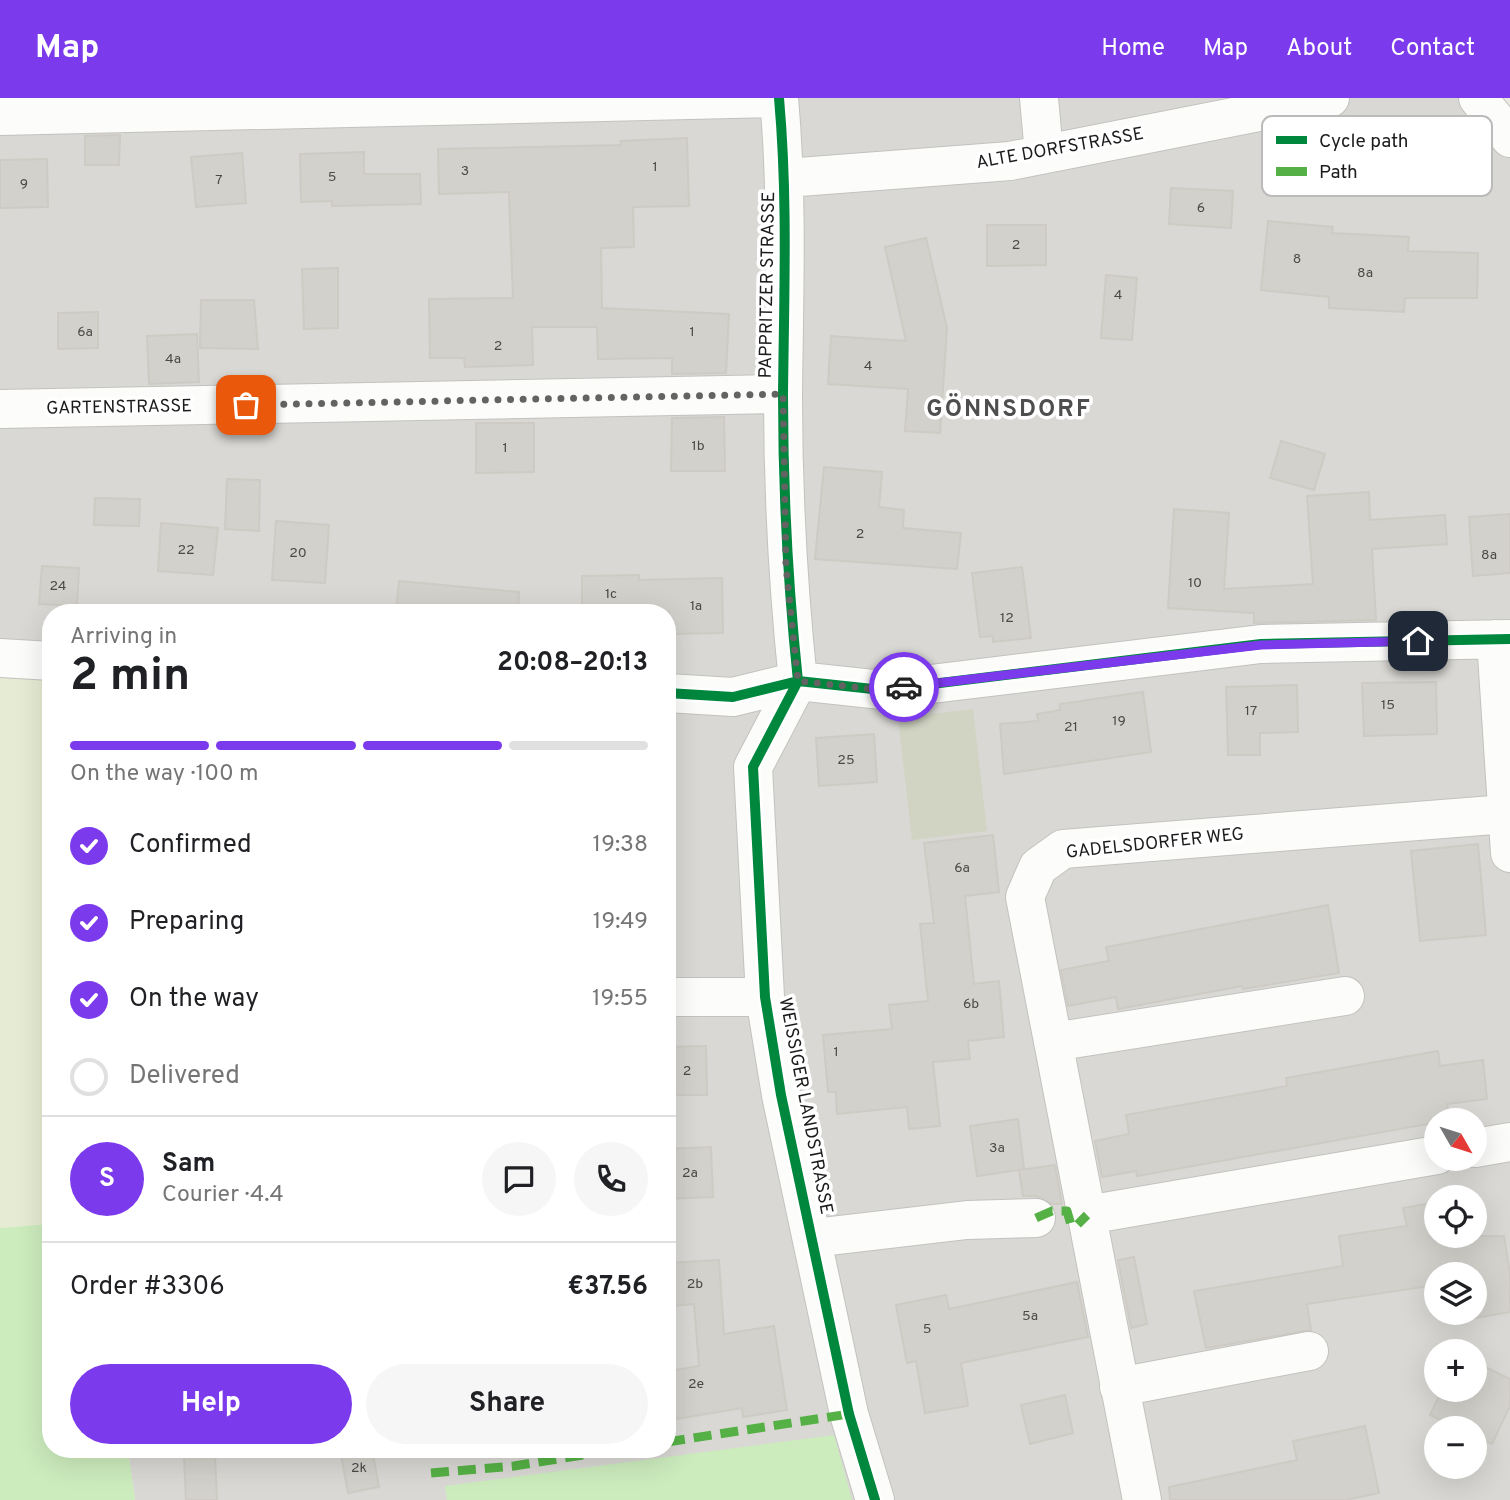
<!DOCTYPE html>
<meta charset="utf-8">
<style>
:root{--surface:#fff;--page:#f6f6f6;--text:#202124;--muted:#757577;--line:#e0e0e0;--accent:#7c3aed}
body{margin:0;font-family:Overpass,sans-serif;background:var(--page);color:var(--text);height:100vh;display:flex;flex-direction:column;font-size:26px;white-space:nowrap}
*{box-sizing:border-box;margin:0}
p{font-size:23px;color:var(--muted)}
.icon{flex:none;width:38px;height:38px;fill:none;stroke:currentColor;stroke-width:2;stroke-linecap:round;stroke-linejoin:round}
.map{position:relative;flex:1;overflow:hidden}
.sheet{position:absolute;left:42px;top:506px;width:634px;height:854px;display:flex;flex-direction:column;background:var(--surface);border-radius:28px;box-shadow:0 7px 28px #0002}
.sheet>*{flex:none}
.needle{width:46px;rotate:129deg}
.controls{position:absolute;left:1424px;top:1010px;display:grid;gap:14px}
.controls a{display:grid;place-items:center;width:63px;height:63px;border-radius:50%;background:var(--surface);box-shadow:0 7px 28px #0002;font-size:35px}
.pin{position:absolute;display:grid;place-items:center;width:60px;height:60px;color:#fff;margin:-30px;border-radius:14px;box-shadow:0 4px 10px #0006}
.courier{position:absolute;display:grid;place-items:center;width:70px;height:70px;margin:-35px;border:5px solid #7c3aed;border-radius:50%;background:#fff;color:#222;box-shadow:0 2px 9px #0007}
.overview em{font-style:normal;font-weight:700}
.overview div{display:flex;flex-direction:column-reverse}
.overview{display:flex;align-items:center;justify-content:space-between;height:119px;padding:0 28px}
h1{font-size:46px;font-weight:700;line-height:52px}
.bar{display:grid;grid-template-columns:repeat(4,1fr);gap:10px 7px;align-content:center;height:84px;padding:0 28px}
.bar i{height:9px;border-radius:5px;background:var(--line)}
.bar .current{background:var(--accent)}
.bar p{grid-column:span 4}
.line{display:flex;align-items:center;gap:18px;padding:0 28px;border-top:2px solid var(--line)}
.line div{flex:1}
.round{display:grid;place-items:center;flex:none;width:74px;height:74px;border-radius:37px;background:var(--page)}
ol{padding:0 28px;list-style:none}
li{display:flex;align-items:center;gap:21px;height:77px}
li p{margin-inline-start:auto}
li .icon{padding:7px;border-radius:50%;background:var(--accent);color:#fff;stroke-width:4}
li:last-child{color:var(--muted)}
li i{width:38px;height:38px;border:4px solid var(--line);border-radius:50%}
.primary-button{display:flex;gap:14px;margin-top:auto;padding:14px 28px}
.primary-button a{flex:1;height:80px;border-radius:42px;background:var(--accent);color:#fff;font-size:28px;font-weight:700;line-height:80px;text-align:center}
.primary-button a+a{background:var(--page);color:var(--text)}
header{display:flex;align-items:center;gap:42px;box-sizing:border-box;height:98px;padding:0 35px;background:var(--accent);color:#fff}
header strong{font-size:33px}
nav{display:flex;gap:38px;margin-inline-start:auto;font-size:24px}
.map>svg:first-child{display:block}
.residential{fill:#d9d8d4;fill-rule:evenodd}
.construction{fill:#d1d4c3}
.farmland{fill:#e6ecd3}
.grass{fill:#ccecbd}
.building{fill:#d2d1cb;stroke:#cdcbc3;stroke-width:2}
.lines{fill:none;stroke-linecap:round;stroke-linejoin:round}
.minor-casing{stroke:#c2c2bf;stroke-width:40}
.minor{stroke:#fcfcfb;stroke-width:38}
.quiet{stroke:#55b145;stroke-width:9;stroke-dasharray:18 9;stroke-linecap:butt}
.cycleway-casing{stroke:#fff;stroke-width:15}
.cycleway{stroke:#00873e;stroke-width:10}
.done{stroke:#636361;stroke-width:7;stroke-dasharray:0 12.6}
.route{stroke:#7c3aed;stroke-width:9}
.labels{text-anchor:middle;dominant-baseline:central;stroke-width:7;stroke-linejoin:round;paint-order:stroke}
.number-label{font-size:14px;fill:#4a4a48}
.street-label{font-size:18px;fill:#1b1b1b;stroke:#fff}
.district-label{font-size:24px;font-weight:bold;letter-spacing:2px;fill:#4e4e4e;stroke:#fff}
.key{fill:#fff;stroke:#bbb;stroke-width:2}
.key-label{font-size:19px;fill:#1b1b1b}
</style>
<header>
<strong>Map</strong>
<nav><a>Home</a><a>Map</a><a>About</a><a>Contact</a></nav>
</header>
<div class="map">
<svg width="1510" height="1402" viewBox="0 0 1510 1402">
<rect width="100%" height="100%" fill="#eae9e2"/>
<path class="residential" d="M0 0H1478L1510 40V1402H135L128 1351H667V514H51V582L0 580ZM1437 1022H1475V1060H1437ZM1437 1099H1475V1138H1437ZM1437 1176H1475V1214H1437ZM1437 1253H1475V1292H1437ZM1437 1330H1475V1368H1437Z"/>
<path class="construction" d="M973 611 987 733 912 742 898 620Z"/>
<path class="farmland" d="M0 580 51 582V1126L0 1130Z"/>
<path class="grass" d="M51 1126V1351H128L135 1402H0V1130Z
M834 1337 852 1402H447L445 1388Z"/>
<path class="building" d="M120 37 119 67H85V38Z
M687 40 689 108 633 109 634 149 601 150 602 210 729 216 726 275 672 276V260L598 261 597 229H532L533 267 465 269 464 260H430L429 201 513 200 509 94 439 96 438 51 621 47V43Z
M364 54V76H420L421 106 332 108V103L301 104 300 56Z
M242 55 246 105 196 109 191 59Z
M47 61 48 109 0 110V62Z
M1171 90 1233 93 1231 130 1169 126Z
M1268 123 1333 129 1332 135 1409 139 1408 153 1478 155 1477 200H1405L1404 214 1329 210V199L1261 192Z
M987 127H1046V167L987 168Z
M926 140 947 230 940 335 905 333 908 291 828 286 831 238 906 243 885 149Z
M338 170V230L304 231 302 171Z
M1106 177 1137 180 1132 242 1101 240Z
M201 202H254L258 251 200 250Z
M98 214V250L58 251V215Z
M197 236 199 284 149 286 147 238Z
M724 319 725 373H671L672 320Z
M476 325H534V374L476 375Z
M1281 343 1325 356 1314 392 1270 380Z
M824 369 882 374 879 409 904 412 903 430 961 435 957 471 815 461Z
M227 381 260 382 259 433 225 431Z
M1369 394 1370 422 1445 417 1447 446 1372 451 1376 522 1254 525V515L1168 510 1174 411 1229 415 1224 491 1313 486 1307 398Z
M95 400 140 401 139 428 94 427Z
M1510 416V475L1473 478 1469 419Z
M276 423 329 427 325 485 272 482Z
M161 425 218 430 213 477 158 473Z
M42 468 79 470 77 508 39 506Z
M1022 469 1031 540 993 544V538L980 539 972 475Z
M639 477V482L722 480 723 535 670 536 669 514H582V478Z
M399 483 519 494 518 514H396Z
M1436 584 1437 636 1364 638 1362 585Z
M1297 587 1298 634 1260 635V657H1228L1226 589Z
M1143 594 1151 654 1004 676 1000 626 1038 623 1037 616 1060 612V606Z
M874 636 877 684 819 688 816 640Z
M993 737 999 794 965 798 974 886 999 883 1004 939 968 943 970 961 933 964 940 1028 909 1031 907 1009 837 1016 836 994H828L823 937 892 931 889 907 928 903 920 826 934 825 924 745Z
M1478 746 1486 837 1420 843 1411 753Z
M1328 807 1339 875 1243 891 1242 888 1118 911 1116 899 1068 908 1061 872 1109 863 1106 849Z
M706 948 707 997H667V949Z
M1438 953 1440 968 1483 962 1487 1001 1447 1006 1450 1022 1137 1078 1136 1073 1102 1079 1095 1043 1129 1036 1126 1017 1287 988 1286 980Z
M1018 1021 1024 1071 977 1078 970 1028Z
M711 1049 713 1099 667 1101V1051Z
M1055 1067 1062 1106H1052L1036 1098H1023L1019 1072Z
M1437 1104V1138H1504L1510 1176V1214L1452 1224 1451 1214H1475V1176H1437V1187L1307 1206 1311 1232 1206 1250 1194 1193 1343 1168 1339 1138 1407 1128 1403 1110Z
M1134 1159 1147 1226 1131 1230 1118 1162Z
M719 1162 724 1236 774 1228 787 1312 743 1319 742 1310 676 1321 669 1273 699 1268 694 1206 672 1208 669 1165Z
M1077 1184 1088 1239 961 1265 968 1308 925 1315 916 1263 907 1265 896 1207 946 1197 949 1211Z
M1475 1264 1510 1281V1308L1492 1346 1475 1339V1330H1457L1430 1317 1442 1292H1475Z
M1065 1297 1073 1335 1030 1346 1021 1307Z
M1365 1328 1379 1395 1345 1402H1170L1169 1389 1297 1362 1293 1343Z
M340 1351H372L379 1389 348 1395Z
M215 1357 217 1402H186L184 1358Z"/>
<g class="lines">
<g class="minor-casing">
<path id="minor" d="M779 0C788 101 784 196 783 297 783 393 788 488 798 583
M1039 0 1044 56
M1478 0 1510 40
M0 18 779 0
M786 80 1010 63 1330 0
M0 311 783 296
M1496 541 1510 755
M0 560 51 563
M798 583 753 669 765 899 781 997 849 1316 875 1402
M667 595 733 599 798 583 882 592 1261 546 1510 541
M667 899H765
M1053 944 1345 898
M1475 1050 1510 1044
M1087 1117 1437 1057
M813 1140 967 1122 1036 1120
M1119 1289 1309 1253
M1142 1402 1025 799 1038 769 1063 751 1506 716"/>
</g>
<use href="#minor" class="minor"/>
<path class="quiet" d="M1036 1120 1052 1113H1067L1071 1127H1077L1087 1117
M667 1344 849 1316
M431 1375 514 1368 621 1351"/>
<g class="cycleway-casing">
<path id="cycleway" d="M779 0C788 101 784 196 783 297 783 393 788 488 798 583
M798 583 753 669 765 899 781 997 849 1316 875 1402
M667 595 733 599 798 583 882 592 1261 546 1510 541"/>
</g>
<use href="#cycleway" class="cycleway"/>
</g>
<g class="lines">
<path class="done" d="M246 307 783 296 786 468 798 583 882 592 904 589"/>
<path class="route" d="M904 589 1261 547 1418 543"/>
</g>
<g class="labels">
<g class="number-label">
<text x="655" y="69">1</text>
<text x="465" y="73">3</text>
<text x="332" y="79">5</text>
<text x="219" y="82">7</text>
<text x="24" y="86">9</text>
<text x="1201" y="110">6</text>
<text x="1016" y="147">2</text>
<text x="1297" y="161">8</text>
<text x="1365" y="175">8a</text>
<text x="1118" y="197">4</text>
<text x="85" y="234">6a</text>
<text x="692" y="234">1</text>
<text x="498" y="248">2</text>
<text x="173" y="261">4a</text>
<text x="868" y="268">4</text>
<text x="698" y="348">1b</text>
<text x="505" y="350">1</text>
<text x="860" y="436">2</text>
<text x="186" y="452">22</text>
<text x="298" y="455">20</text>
<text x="1489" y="457">8a</text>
<text x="1195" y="485">10</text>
<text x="58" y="488">24</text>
<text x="611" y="496">1c</text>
<text x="696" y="508">1a</text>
<text x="1007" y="520">12</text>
<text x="1388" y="607">15</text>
<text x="1251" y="613">17</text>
<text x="1119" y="623">19</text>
<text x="1071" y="629">21</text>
<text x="846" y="662">25</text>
<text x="962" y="770">6a</text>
<text x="971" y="906">6b</text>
<text x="836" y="954">1</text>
<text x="687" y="973">2</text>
<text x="997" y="1050">3a</text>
<text x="690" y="1075">2a</text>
<text x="695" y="1186">2b</text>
<text x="1030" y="1218">5a</text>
<text x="927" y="1231">5</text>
<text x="696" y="1286">2e</text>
<text x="359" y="1370">2k</text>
</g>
<g class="street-label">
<text transform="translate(1060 51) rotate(-10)">ALTE DORFSTRASSE</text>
<text transform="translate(768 187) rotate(-89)">PAPPRITZER STRASSE</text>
<text transform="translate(119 310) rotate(-1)">GARTENSTRASSE</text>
<text transform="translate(1155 746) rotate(-6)">GADELSDORFER WEG</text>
<text transform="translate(805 1008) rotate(79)">WEISSIGER LANDSTRASSE</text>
</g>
<g class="district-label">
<text x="1009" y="312">GÖNNSDORF</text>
</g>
</g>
<rect x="1262" y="18" width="230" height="80" rx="10" class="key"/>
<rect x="1276" y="38" width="31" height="8" fill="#00873e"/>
<rect x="1276" y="69" width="31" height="9" fill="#55b145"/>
<g class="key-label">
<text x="1319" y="49">Cycle path</text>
<text x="1319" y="80">Path</text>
</g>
</svg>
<div class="controls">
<a><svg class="needle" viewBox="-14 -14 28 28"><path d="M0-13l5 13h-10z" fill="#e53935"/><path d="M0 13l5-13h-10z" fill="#757577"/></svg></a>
<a><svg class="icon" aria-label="locate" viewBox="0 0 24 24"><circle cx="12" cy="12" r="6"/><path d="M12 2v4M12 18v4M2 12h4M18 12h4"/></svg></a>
<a><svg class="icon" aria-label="layers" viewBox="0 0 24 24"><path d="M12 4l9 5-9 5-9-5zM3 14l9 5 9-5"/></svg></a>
<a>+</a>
<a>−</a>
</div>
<div class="pin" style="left:246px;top:307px;background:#ea580c"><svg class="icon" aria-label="bag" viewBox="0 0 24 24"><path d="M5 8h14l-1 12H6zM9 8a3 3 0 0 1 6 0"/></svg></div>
<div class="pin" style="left:1418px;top:543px;background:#1f2937"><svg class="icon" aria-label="home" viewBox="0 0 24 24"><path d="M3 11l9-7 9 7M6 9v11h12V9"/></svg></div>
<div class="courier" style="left:904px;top:589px"><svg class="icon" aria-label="car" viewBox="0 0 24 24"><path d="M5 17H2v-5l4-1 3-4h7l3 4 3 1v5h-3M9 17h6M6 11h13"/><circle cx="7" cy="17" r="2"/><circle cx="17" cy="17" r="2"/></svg></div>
<section class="sheet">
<div class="overview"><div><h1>2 min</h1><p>Arriving in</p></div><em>20:08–20:13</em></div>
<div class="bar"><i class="current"></i><i class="current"></i><i class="current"></i><i></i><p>On the way · 100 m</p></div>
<ol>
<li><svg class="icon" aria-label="check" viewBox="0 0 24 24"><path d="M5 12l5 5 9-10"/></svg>Confirmed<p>19:38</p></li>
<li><svg class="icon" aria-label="check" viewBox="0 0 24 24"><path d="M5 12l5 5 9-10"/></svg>Preparing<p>19:49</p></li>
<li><svg class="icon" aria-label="check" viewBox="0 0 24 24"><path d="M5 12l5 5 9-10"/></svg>On the way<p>19:55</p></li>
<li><i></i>Delivered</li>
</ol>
<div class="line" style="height:126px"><b class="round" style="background:var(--accent);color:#fff">S</b><div><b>Sam</b><p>Courier · 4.4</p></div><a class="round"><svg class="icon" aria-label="chat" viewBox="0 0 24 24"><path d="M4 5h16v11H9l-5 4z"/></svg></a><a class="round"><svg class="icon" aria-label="phone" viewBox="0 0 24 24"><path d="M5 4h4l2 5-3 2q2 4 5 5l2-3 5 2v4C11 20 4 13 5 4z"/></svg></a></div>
<div class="line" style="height:91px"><div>Order #3306</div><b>€37.56</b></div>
<div class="primary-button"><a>Help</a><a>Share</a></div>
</section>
</div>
